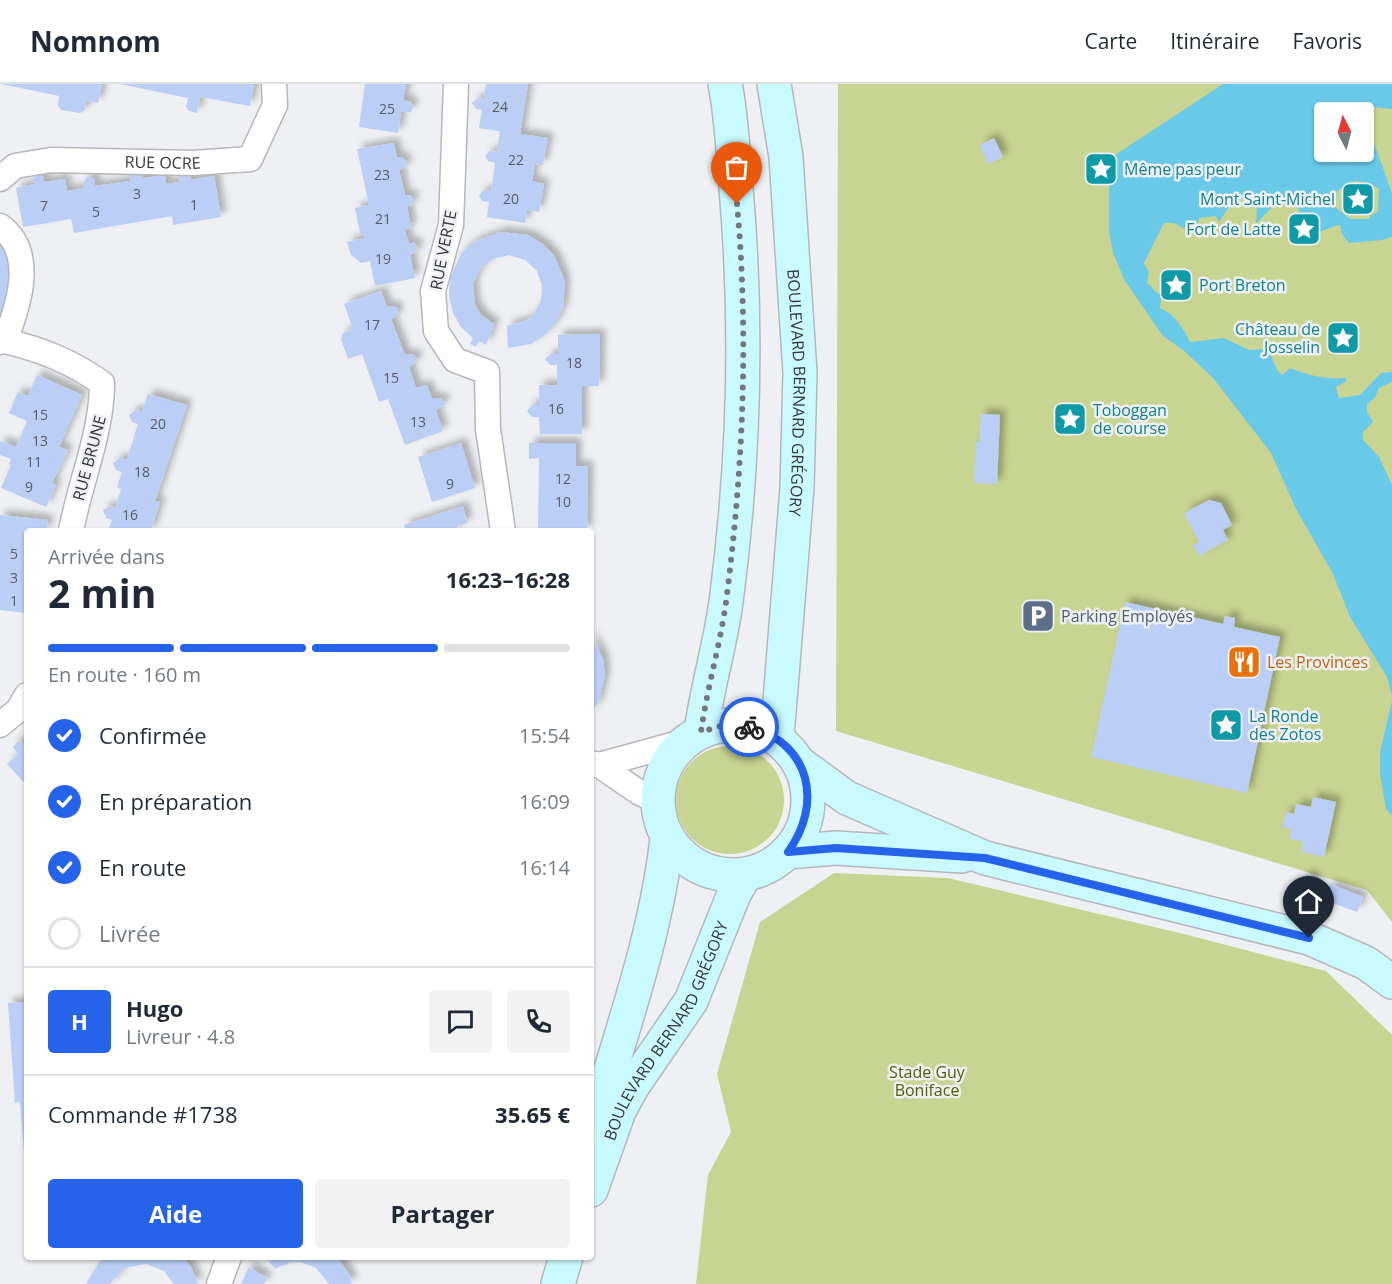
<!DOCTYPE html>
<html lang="fr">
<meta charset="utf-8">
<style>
:root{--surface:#fff;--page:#f2f2f3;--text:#1f2937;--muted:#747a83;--line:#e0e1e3;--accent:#2563eb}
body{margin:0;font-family:"Open Sans",sans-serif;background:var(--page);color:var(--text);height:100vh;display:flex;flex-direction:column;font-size:22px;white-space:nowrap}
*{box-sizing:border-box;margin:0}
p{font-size:20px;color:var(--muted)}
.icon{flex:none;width:33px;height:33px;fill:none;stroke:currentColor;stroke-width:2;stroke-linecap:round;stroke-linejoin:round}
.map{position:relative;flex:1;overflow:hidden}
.panel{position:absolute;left:24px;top:444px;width:570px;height:732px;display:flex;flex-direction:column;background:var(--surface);border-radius:6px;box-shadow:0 2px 4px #0004}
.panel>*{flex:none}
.needle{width:39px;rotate:354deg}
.tools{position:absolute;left:1314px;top:18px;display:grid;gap:12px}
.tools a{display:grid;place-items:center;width:60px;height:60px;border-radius:6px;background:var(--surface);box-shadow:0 2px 4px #0004;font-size:30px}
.pin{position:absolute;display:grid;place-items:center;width:51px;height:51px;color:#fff;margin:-62px -26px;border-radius:50% 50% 50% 0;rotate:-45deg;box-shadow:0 0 6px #0007}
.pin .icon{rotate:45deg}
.courier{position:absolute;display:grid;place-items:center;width:60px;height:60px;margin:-30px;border:4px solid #2563eb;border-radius:50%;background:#fff;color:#222;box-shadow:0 2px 8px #0007}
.headline em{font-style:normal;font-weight:700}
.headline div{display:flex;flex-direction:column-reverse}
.headline{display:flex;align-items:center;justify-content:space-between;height:102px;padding:0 24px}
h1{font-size:39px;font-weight:700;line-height:45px}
.bar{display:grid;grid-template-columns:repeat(4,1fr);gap:9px 6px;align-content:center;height:72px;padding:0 24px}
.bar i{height:8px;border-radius:4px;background:var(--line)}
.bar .on{background:var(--accent)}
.bar p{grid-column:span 4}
.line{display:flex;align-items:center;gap:15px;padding:0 24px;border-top:2px solid var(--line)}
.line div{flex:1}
.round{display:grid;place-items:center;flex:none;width:63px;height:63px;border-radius:6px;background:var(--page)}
ol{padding:0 24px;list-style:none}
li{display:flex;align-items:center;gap:18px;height:66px}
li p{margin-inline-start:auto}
li .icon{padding:6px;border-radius:50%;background:var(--accent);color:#fff;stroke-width:4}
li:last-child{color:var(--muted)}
li i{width:33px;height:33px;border:3px solid var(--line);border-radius:50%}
.button{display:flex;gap:12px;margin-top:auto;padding:12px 24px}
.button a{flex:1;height:69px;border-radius:6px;background:var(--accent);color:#fff;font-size:24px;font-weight:700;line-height:69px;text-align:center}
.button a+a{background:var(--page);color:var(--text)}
header{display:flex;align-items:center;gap:36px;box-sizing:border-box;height:84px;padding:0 30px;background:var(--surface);border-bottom:2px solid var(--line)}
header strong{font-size:28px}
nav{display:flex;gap:33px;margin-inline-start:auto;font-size:21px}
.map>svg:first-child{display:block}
.green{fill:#c8d491;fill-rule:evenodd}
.water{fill:#69c9e8;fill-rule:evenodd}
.building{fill:#bbcef6;filter:url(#shadow)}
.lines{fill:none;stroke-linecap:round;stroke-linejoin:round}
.street-casing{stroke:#b6b7ba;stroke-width:27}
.secondary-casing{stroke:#b6b7ba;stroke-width:36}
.street{stroke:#fff;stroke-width:24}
.secondary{stroke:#c9faff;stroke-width:33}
.done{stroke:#757678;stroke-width:6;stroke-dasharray:0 10.8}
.route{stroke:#2563eb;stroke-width:8}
.labels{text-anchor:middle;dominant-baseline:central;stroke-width:5;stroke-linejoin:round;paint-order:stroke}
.number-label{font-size:14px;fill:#565b66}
.street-label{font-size:16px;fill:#343536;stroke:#eef0f3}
.culture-label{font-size:16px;fill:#0d838f;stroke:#eef0f3;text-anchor:start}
.service-label{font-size:16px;fill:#4e5e75;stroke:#eef0f3;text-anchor:start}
.food-label{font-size:16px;fill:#c56008;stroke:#eef0f3;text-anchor:start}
.park-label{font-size:16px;fill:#535d00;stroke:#eef0f3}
</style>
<header>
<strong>Nomnom</strong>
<nav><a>Carte</a><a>Itinéraire</a><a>Favoris</a></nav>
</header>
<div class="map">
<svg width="1392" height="1200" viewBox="0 0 1392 1200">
<defs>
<filter id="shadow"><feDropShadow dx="5.5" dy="-5.5" stdDeviation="3" flood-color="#0004"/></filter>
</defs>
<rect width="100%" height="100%" fill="#eef0f3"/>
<path class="green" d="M838 0H1392V838L1367 806 836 647ZM1324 28H1364V68H1324Z
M676 716a54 54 0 1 1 108 0a54 54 0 1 1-108 0Z
M834 789 948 794 1188 851 1326 887 1392 951V1200H696L708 1091 731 1048 717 990 760 838Z"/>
<path class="water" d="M1223 0H1392V25L1363 22 1362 28H1324V68H1364V32L1392 109V153L1382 156 1349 159 1342 150 1340 141C1331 142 1324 148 1314 149L1312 135 1304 134 1294 137 1299 128 1297 118C1278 113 1268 127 1256 140L1257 122 1250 110 1230 121 1219 138 1216 132 1199 134 1197 142 1185 145 1174 139H1164L1144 179 1149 188 1147 199 1158 210 1171 202 1176 207 1161 215 1160 224C1176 231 1183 244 1190 258L1224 254 1249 266 1265 265C1275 273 1273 283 1282 291L1290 284C1308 291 1326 296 1345 294L1347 297 1336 303 1339 314 1360 311 1381 289 1392 288V298L1379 304 1375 313 1367 321V328L1373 338 1363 348V356L1379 373 1392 401V612L1387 593 1350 533 1333 490 1296 425 1271 369 1213 294 1183 266 1163 252 1125 197 1113 169 1109 149V75ZM1354 97 1369 99 1379 105 1378 128 1371 131 1369 135H1350L1336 124 1337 107Z
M1392 617V732L1386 725 1380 690V668Z"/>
<path class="building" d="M1 0H102L98 19 86 17 85 26 80 29 61 26 58 21 59 12Z
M120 0H254L250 22 200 13 197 29 189 27 186 23 188 14Z
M365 0H406L403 16 411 18 413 23 411 28H401L398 49 359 43Z
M486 0H528L520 50 548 54 543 81 535 80 532 97 544 100 539 128 527 126 525 139 487 133 489 118 482 117 479 111 484 106 491 107 495 79 488 77 485 72 490 67 497 68 500 47 479 44 482 26 476 25 472 19 478 14 484 15Z
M994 54 1003 73 988 80 980 61Z
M394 59 397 74 402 73 407 79 406 83 399 86 405 111H410L414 115 412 121 407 122 411 144 405 146 409 160 414 158 418 164 416 168 410 171 415 194 375 202 370 177 361 179 351 171 347 158 365 154 364 149H360L355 124 369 121 357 65Z
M136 84 142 88 143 94 165 91 166 100 180 98 179 91 190 90 191 96 214 92 221 133 173 141 172 132 74 149 71 135 23 143 16 104 34 100 33 95 38 89 43 93 44 98 65 95 67 107 84 104 83 99 88 92 95 96V102L131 97 130 91Z
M501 148 528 151 544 161 555 173 565 198 563 223 556 238 546 250 531 260 508 264 507 242 527 236 534 230 541 217 542 201 537 187 525 176 509 171 493 175 480 185 473 200 475 221 481 231 494 240 486 261 479 257 476 263 470 260 473 254 461 243 453 229 449 212 450 194 462 168 476 157Z
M0 154 14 178 4 229 0 234Z
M381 207 387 223 394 222 398 225 397 232 391 235 405 271 413 270 417 274 415 279 409 283 416 304 427 301 432 315 441 314 445 320 436 326 443 347 405 361 388 315 379 318 362 270 348 275 341 255 343 249 353 245 344 220Z
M600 250 599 302H582V350H540L539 333H532L527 327 532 321H539V301H557V281H550L545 275 551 270H558V251Z
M37 291 82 311 59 363 68 366 52 399 56 401 46 423 1 404 11 381 9 380 11 375 0 371V357L16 363 27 337 9 329 18 308 28 312Z
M148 310 187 321 155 417 160 418 151 447H108L112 436 106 434 103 426 110 422 115 424 121 405 117 404 122 388 116 386 113 379 120 374 127 376 138 340 132 338 129 331 136 326 142 328Z
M981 330 1000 331 997 400 974 399 976 358H979Z
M461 359 475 404 432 418 418 373Z
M529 359H576V382H588L587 447H538L539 374 529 375Z
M1209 416 1221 419 1232 441 1223 446 1228 456 1199 472 1193 461 1199 458 1184 429Z
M463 422 467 439 457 442 458 447H406L404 441Z
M0 431 48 436 46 447H27L26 529 0 526Z
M1125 518 1223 540 1225 532 1235 534 1234 543 1280 553 1247 709 1091 673Z
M591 552 603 575 605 591 599 617 591 629Z
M18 657 27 661V702L7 680 18 670 13 663Z
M1313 713 1336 718 1324 773 1301 768 1303 758 1289 754 1291 745 1282 743 1286 728 1294 730 1296 720 1311 723Z
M1306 790 1315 794 1309 810 1300 806Z
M1330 800 1363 813 1357 828 1324 816Z
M27 918V1067L24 1068 20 1018 15 1019 8 919Z
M103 1173H182L191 1183 198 1200H174L164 1187 146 1180 124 1184 110 1200H86Z
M265 1173H337L349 1190 352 1200H329L316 1184 301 1178H291L275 1185Z
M249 1183 267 1194 264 1200H241Z"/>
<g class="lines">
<g class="street-casing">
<g id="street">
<path d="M456 0 451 141 433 207 436 247 455 276 487 288 488 345 503 447"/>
<path id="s1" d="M0 95 15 82 51 76 193 79 250 75 275 21 274 0"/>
<path d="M0 142C37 169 18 223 5 257L0 258"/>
<path d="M5 257C43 266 70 277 102 299 102 349 80 398 71 447"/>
<path d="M0 641 18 626 27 611"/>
<path d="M591 679 599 681 640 709 657 717"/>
<path d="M599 681 686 657"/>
<path d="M219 1200 229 1173"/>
</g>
</g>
<g class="secondary-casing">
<g id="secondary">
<path id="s2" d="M774 0 786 73 800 289 797 404 777 654"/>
<circle cx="733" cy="716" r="75"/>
<path d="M701 648C707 604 720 562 726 518 744 381 748 242 736 104 733 70 732 34 725 0"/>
<path d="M799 679 847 714 985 774 1309 854 1366 879 1392 898"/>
<path d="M787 768 836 764 962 772"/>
<path d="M592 1048C620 951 656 854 667 754"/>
<path id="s3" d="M591 1106 619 1027 632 1003 691 917 734 810 745 791"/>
<path d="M558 1200 566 1173"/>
</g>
</g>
<use href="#street" class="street"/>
<use href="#secondary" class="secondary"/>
</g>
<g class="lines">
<path class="done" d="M737 120C749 252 743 387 726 518 720 562 707 604 701 648L724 641 749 643"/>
<path class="route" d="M749 643C811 659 823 720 788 768L836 764 985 774 1309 854"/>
</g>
<defs>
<g id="sight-square" transform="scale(1.725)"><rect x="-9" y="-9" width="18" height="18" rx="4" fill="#0f9aa8" stroke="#eef0f3"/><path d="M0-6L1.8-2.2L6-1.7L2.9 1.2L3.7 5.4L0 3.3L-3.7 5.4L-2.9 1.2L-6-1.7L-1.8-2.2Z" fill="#fff"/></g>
<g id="parking-square" transform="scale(1.725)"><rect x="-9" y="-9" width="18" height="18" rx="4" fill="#5c6f8a" stroke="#eef0f3"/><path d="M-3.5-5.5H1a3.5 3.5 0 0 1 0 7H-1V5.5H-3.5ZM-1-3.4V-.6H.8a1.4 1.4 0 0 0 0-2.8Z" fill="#fff"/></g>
<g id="restaurant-square" transform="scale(1.725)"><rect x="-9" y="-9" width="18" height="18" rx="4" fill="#e8710a" stroke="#eef0f3"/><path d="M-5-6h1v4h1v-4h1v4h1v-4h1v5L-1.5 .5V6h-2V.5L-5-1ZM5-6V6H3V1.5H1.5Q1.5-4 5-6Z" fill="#fff"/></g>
</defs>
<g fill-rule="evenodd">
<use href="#sight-square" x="1101" y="85"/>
<use href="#sight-square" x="1358" y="115"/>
<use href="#sight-square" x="1304" y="145"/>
<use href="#sight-square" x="1176" y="201"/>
<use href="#sight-square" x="1343" y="254"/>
<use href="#sight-square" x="1070" y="335"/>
<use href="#parking-square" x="1038" y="532"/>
<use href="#restaurant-square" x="1244" y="578"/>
<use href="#sight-square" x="1226" y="641"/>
</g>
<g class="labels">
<g class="number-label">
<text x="500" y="22">24</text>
<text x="387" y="24">25</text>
<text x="516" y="75">22</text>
<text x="382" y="90">23</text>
<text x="137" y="109">3</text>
<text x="511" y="114">20</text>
<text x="194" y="120">1</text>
<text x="44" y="121">7</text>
<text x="96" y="127">5</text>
<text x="383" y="134">21</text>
<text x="383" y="174">19</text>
<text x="372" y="240">17</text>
<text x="574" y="278">18</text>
<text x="391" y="293">15</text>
<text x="556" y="324">16</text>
<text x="40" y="330">15</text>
<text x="418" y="337">13</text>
<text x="158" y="339">20</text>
<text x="40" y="356">13</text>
<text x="34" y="377">11</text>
<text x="142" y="387">18</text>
<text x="563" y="394">12</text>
<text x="450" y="399">9</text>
<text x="29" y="402">9</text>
<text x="563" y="417">10</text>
<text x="130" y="430">16</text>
<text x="14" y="469">5</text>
<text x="14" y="493">3</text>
<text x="14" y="516">1</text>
</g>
<g class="street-label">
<text stroke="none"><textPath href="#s1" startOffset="168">RUE OCRE</textPath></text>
<text transform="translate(443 166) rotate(-79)">RUE VERTE</text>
<text stroke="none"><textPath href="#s2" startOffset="310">BOULEVARD BERNARD GRÉGORY</textPath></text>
<text transform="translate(89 374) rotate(-75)">RUE BRUNE</text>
<text stroke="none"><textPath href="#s3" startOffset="177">BOULEVARD BERNARD GRÉGORY</textPath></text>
</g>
<g class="culture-label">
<text x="1124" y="85">Même pas peur</text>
<text x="1335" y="115" text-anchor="end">Mont Saint-Michel</text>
<text x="1281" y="145" text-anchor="end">Fort de Latte</text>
<text x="1199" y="201">Port Breton</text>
<text x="1320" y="245" text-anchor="end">Château de<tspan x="1320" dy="18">Josselin</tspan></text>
<text x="1093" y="326">Toboggan<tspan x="1093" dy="18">de course</tspan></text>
<text x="1249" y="632">La Ronde<tspan x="1249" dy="18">des Zotos</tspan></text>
</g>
<g class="service-label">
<text x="1061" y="532">Parking Employés</text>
</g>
<g class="food-label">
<text x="1267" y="578">Les Provinces</text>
</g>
<g class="park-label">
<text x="927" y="988">Stade Guy<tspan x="927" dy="18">Boniface</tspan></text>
</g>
</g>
</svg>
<div class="tools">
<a><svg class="needle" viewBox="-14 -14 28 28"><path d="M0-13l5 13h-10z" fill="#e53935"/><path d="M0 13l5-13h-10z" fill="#747a83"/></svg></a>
</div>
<div class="pin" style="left:737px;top:120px;background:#ea580c"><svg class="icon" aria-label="bag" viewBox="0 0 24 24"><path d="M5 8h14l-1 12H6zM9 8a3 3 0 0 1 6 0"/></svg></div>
<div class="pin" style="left:1309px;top:854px;background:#1f2937"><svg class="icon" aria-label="home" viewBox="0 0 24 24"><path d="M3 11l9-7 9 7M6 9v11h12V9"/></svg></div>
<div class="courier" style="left:749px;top:643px"><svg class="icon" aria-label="bike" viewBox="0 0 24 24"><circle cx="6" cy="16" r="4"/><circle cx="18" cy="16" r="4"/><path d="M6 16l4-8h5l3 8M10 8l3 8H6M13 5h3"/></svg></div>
<section class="panel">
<div class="headline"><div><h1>2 min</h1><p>Arrivée dans</p></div><em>16:23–16:28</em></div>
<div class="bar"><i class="on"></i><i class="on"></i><i class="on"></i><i></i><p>En route · 160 m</p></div>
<ol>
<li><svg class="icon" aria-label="check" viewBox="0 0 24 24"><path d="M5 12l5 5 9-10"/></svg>Confirmée<p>15:54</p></li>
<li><svg class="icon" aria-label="check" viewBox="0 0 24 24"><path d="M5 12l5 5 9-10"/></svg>En préparation<p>16:09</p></li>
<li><svg class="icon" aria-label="check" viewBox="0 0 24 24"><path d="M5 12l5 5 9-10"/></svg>En route<p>16:14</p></li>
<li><i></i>Livrée</li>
</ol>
<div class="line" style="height:108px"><b class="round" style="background:var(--accent);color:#fff">H</b><div><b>Hugo</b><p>Livreur · 4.8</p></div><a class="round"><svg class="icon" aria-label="chat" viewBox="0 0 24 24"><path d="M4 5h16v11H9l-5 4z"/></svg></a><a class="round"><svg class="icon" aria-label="phone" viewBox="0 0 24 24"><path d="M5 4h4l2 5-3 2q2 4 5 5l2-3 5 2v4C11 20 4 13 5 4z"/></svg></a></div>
<div class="line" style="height:78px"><div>Commande #1738</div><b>35.65 €</b></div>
<div class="button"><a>Aide</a><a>Partager</a></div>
</section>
</div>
